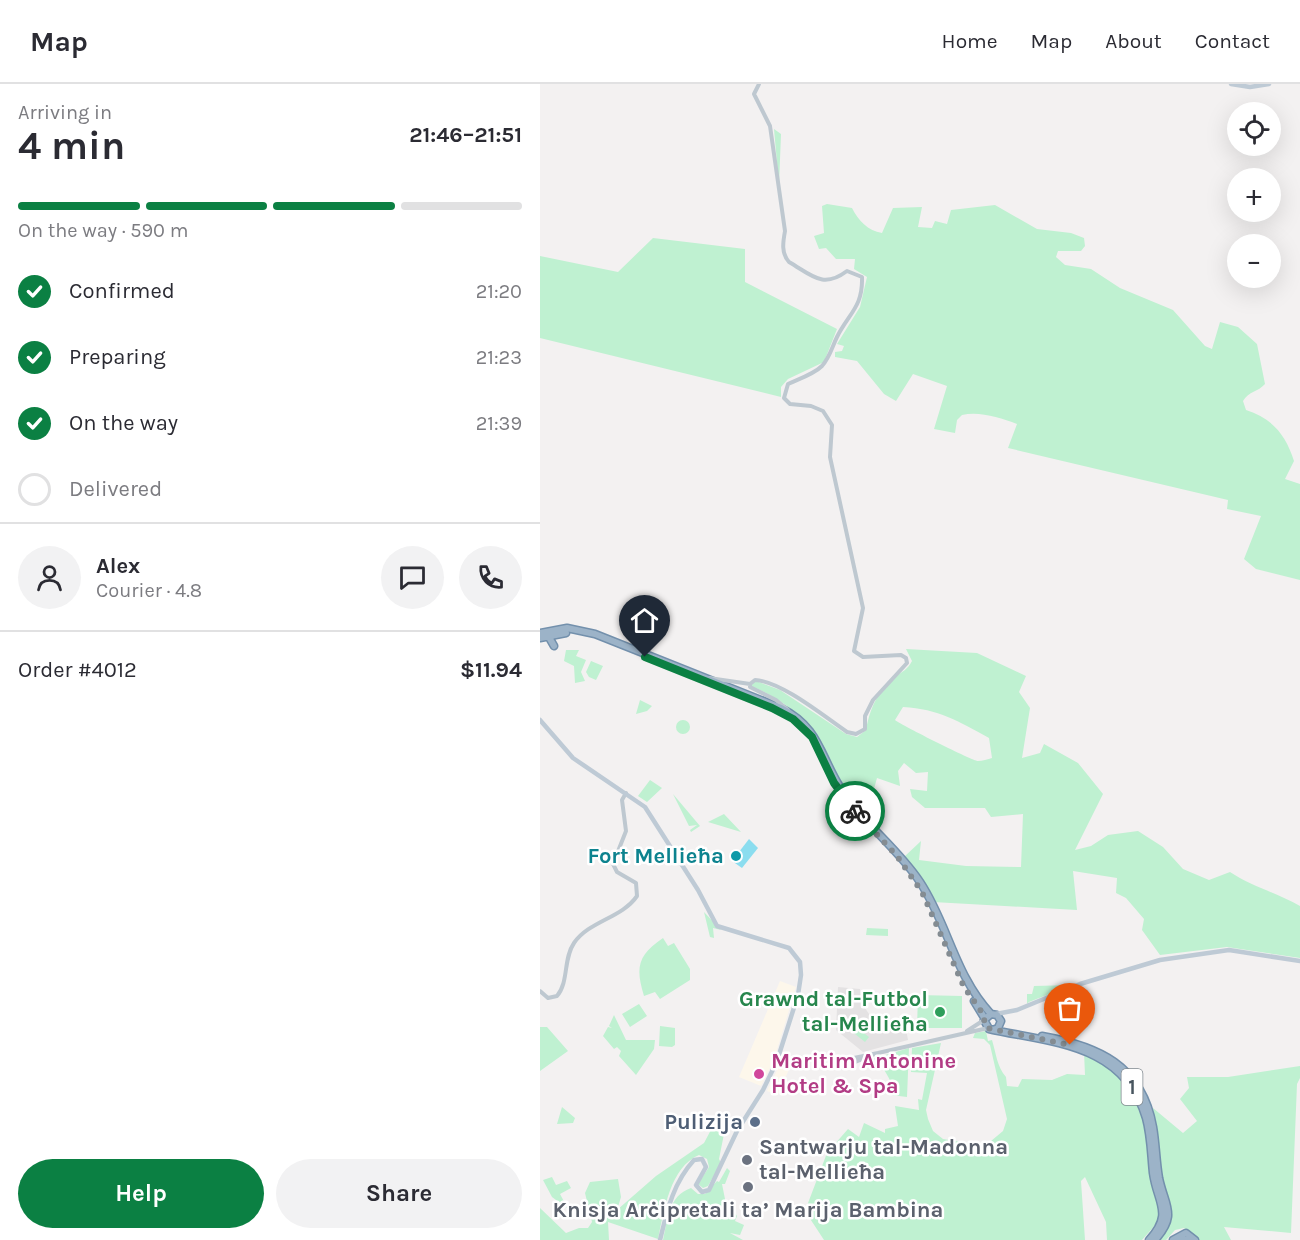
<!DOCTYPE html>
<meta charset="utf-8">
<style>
:root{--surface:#fff;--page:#f2f2f3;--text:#2b2b33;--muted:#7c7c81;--line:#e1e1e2;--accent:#0b8043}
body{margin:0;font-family:Karla,sans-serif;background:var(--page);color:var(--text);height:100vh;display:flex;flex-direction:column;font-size:22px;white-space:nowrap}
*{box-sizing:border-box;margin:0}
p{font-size:20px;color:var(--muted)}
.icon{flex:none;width:33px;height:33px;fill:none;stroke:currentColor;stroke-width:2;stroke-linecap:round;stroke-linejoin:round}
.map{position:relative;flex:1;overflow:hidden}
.side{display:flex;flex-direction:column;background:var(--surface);width:540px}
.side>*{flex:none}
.controls{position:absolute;left:687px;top:18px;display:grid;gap:12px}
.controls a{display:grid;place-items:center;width:54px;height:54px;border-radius:50%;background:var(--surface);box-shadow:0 6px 24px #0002;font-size:30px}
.pin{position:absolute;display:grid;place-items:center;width:51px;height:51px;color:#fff;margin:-62px -26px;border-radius:50% 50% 50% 0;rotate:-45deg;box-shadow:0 0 6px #0007}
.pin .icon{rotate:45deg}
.courier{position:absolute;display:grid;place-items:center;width:60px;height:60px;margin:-30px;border:4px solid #0b8043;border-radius:50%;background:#fff;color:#222;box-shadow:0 2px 8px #0007}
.summary em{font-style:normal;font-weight:700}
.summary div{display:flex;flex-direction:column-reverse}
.summary{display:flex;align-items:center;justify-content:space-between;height:102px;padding:0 18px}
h1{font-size:39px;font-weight:700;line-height:45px}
.bar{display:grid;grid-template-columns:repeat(4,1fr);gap:9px 6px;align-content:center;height:72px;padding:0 18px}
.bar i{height:8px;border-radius:4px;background:var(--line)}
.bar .current{background:var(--accent)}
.bar p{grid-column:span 4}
.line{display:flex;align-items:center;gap:15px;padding:0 18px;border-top:2px solid var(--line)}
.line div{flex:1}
.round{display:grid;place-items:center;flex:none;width:63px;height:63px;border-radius:32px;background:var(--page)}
ol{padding:0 18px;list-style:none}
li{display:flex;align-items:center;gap:18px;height:66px}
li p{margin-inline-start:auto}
li .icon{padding:6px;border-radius:50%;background:var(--accent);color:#fff;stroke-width:4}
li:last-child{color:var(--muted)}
li i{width:33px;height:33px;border:3px solid var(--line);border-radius:50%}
.cta{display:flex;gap:12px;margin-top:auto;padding:12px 18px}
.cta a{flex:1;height:69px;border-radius:36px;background:var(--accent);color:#fff;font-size:24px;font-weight:700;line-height:69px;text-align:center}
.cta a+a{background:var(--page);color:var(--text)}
header{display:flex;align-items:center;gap:36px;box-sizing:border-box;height:84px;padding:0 30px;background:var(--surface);border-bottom:2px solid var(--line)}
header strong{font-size:28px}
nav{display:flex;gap:33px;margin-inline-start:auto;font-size:21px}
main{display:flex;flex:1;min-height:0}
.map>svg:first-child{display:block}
.commercial{fill:#fdf7eb}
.education{fill:#e4e2e3}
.green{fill:#bff1d1;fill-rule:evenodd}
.water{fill:#8bddef}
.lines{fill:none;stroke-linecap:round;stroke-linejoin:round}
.trunk-casing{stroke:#7390ac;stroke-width:9}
.tertiary{stroke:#bec8d0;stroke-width:4}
.secondary{stroke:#becad5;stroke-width:4.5}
.trunk{stroke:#9cb3c8;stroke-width:6}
.done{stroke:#848c92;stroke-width:6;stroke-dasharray:0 10.8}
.route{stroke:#0b8043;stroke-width:8}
.culture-dot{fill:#0f9aa8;stroke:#fff;stroke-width:2}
.leisure-dot{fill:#2e9e5b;stroke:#fff;stroke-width:2}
.hotel-dot{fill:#d1479c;stroke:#fff;stroke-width:2}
.service-dot{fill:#5c6f8a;stroke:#fff;stroke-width:2}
.worship-dot{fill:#6b7280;stroke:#fff;stroke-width:2}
.labels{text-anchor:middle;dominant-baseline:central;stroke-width:5;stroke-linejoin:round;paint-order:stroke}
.shield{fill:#fff;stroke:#7f888f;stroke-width:1.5}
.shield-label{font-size:21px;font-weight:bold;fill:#48555f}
.culture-label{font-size:22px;font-weight:bold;fill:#0d838f;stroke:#fff;text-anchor:end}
.leisure-label{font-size:22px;font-weight:bold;fill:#27864d;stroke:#fff;text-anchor:end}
.hotel-label{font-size:22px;font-weight:bold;fill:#b23c85;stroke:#fff;text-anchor:start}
.service-label{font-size:22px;font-weight:bold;fill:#4e5e75;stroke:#fff;text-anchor:end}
.worship-label{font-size:22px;font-weight:bold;fill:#5b616d;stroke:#fff;text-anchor:start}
</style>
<header>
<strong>Map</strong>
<nav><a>Home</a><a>Map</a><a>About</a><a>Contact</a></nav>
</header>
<main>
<section class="side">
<div class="summary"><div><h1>4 min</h1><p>Arriving in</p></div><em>21:46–21:51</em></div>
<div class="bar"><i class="current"></i><i class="current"></i><i class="current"></i><i></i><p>On the way · 590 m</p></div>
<ol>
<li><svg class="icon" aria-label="check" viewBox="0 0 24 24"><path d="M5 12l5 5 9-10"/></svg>Confirmed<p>21:20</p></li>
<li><svg class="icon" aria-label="check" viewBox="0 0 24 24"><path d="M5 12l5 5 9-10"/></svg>Preparing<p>21:23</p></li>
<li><svg class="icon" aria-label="check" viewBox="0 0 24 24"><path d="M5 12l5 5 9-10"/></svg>On the way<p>21:39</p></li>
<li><i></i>Delivered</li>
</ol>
<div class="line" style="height:108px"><a class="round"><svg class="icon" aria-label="person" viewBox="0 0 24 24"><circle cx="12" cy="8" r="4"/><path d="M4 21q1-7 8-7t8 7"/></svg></a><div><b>Alex</b><p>Courier · 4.8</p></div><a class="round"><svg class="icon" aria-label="chat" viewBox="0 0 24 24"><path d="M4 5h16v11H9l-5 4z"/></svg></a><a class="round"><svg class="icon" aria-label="phone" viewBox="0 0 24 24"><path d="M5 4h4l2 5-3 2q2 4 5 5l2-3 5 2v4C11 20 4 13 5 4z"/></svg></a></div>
<div class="line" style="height:78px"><div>Order #4012</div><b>$11.94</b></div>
<div class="cta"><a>Help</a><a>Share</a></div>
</section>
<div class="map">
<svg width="760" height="1156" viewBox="0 0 760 1156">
<rect width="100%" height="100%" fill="#f3f1f1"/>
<path class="commercial" d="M240 897 256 903 234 976 221 1002 199 993Z
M240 980 250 983 238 1011 227 1007Z"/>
<path class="education" d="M298 903 320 905 321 918 329 930 340 941 366 945 368 956 323 968 296 946Z"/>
<path class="green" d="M234 45 241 50 239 101Z
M287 120 312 124C318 136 328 147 342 149L353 124 382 123 378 143 392 144 395 137 407 140 411 126 455 121 497 145 531 149 544 154 545 162 541 167H518L516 173 525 181 551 185 580 204 633 226 665 262 672 265 680 238 698 243 717 260 725 300C718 308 709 307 703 317L706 326C732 334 746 351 754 377L745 395 760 400V496L716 485 704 475 721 432 687 425 688 416 468 364 477 340C460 334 440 327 422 331L417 336 415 349 394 345 407 302 373 290 356 317 344 310 317 277 295 273V268L302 267 304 262 297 260 320 223 327 193 314 185 315 175H296L286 164 279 165 274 152 284 149 282 122Z
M113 154 205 165V198L297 245 284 278 248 295 241 303V313L0 254V172L78 188Z
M366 565 437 569 486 592 479 608 490 624 482 674 500 669 504 660 538 679 563 710 535 766 551 762 568 751 598 747 623 763 643 785 669 796 690 788C711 802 737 809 760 822V874L687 863 620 871 602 846 604 835 586 814 576 809 577 794 533 787 537 826 393 818 364 773 381 757 379 776 426 782 481 783 483 730 451 733 445 724H385L372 713 370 705 387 707 388 688 376 689 364 679 358 687 360 702 337 694 334 705 329 710 312 711C296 694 290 673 278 654 264 631 236 612 211 602V599L216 597 240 606 306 650 317 653 326 646C330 625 337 607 355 593 362 588 368 585 372 577ZM363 623C399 625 418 637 449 654L452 674C448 675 442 677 438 677 433 677 363 642 355 636Z
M26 566H39L36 572 46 576 41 588 45 597 35 599 34 582 24 577Z
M51 577 63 582 56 596 49 593 46 588Z
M100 616 112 622 107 627 96 630Z
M136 643a7 7 0 1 1 14 0a7 7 0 1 1-14 0Z
M110 696 122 704 107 718 98 712Z
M133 710 160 742 151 748 150 746 157 741 149 742Z
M184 730 201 748 168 738Z
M164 828 181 846 173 844 174 854 170 853Z
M327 844 348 845V852L326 851Z
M123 854 128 862 134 859 150 885V896L120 915 115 908 104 912C95 883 98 871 123 854Z
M532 901 489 918 487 920V910H492L494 902Z
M378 911 422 912V944H377Z
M99 920 107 932 90 943 82 930Z
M74 931 86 956H115L114 965 96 991 79 972 81 967 77 963 74 965 63 952 68 943 72 944 69 942Z
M309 937 329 953 325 958 305 942Z
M120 942 135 944V961L132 963 119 962Z
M0 943H7L28 967 0 987Z
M446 947 448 957 452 956C456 969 457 983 466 993L467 1002 478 1003 482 995 512 996 527 990 545 991 544 968C553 973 564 978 572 984 612 1017 613 1079 621 1126 619 1140 611 1145 602 1156H567L566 1138 545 1093 541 1097 545 1156H284L265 1127 287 1069 308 1045 319 1053 324 1039 345 1049V1045L358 1042 355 1022 379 1026 378 1015 382 1016 387 989 371 988 372 964 401 959 386 1026 388 1035 393 1047 403 1055 445 1062 463 1047 467 1035 450 961 444 955 433 954 435 949Z
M369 964 367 1013 351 1011 353 1002C347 991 343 980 332 975Z
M760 982V994L757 1000 751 1149 684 1143 691 1156H657L644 1144 635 1146 626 1156H615L625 1113 613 1024 643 1049 657 1037 640 1015 649 1004 647 993H688Z
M22 1023 35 1034 33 1039 17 1040Z
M172 1044 184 1050 179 1075 181 1079 168 1102 163 1104 158 1100 169 1083 167 1075 159 1071C130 1083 124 1127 118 1155L68 1138 69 1156H0V1124L26 1149 39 1144H48L52 1138 45 1109 50 1098 78 1095 81 1113 77 1126 116 1092 164 1059Z
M187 1084 190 1087 185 1100H182L187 1125 190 1122 197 1132 195 1137 204 1141 200 1151 190 1149 203 1156H123C128 1135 128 1112 151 1104L158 1110H165L177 1097 179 1098Z
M12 1093 16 1101 27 1097 31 1104 20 1110 28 1125 12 1113 3 1096Z"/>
<path class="water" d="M209 755 218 764 202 784 192 777Z"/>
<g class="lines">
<g class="trunk-casing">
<path id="trunk" d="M0 549 27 544 55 550 241 624C279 643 280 671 300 703 321 738 357 763 380 798 408 840 415 892 451 930
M13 550 10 555 14 562
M0 554 26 549
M434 917 445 935
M453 946 458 944 461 937 457 931 451 930 444 936 449 945C512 959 584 959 606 1034 611 1052 611 1070 613 1089 617 1119 634 1129 609 1156
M502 952C558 962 602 981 613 1043 616 1060 616 1077 619 1094 625 1123 638 1130 615 1156
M633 1156 646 1149 655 1156
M639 1156H649"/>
</g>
<path class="tertiary" d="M169 594 210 600 215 596C241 597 285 633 307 648L316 650 325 645V632L333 616 367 579 366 574 361 571 323 573 314 567 323 524 290 373 292 341 283 327 271 322 250 320 244 314 248 300C259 295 274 290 282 282 290 273 292 263 297 253 309 229 323 223 322 193L307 187C283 205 273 192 249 178 241 169 243 158 245 147L230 42 214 10 219 0
M210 600V603L236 616 248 626
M0 907 8 914 17 912C29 898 23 875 34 859 49 837 82 834 97 812L96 799 77 788 73 780 86 747 82 716 86 709
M427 947 444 936
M338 969 309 975 297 973 293 979 300 984 338 969 448 944"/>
<path class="secondary" d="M691 0 710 3 729 0
M0 636 33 674 105 723 158 806 177 842 249 864 260 878 261 891 258 911 237 977 223 1006 197 1047 169 1106 162 1108 156 1101 166 1083 162 1075 154 1076C133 1099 127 1127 120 1156
M456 930 477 926 540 900 620 876 689 866 760 877"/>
<use href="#trunk" class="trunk"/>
</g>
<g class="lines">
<path class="done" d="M315 727 357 772 382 808 424 903 441 927 447 944 530 961"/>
<path class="route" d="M105 573 232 624 253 635 272 653 294 699 315 727"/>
</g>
<circle class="culture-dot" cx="196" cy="772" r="6"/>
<circle class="leisure-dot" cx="400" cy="928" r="6"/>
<circle class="hotel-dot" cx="219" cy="990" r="6"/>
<circle class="service-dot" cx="215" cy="1038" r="6"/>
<g class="worship-dot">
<circle cx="207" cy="1076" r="6"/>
<circle cx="208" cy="1103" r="6"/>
</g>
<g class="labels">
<rect class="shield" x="581.5" y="985" width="21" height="36" rx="4.5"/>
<g class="shield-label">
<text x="592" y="1003">1</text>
</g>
<g class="culture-label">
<text x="184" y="772">Fort Mellieħa</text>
</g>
<g class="leisure-label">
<text x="388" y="915">Grawnd tal-Futbol<tspan x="388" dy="25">tal-Mellieħa</tspan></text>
</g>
<g class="hotel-label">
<text x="231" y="977">Maritim Antonine<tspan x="231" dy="25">Hotel &amp; Spa</tspan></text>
</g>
<g class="service-label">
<text x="203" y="1038">Pulizija</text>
</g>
<g class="worship-label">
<text x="219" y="1063">Santwarju tal-Madonna<tspan x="219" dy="25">tal-Mellieħa</tspan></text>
<text x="208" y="1126" text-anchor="middle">Knisja Arċipretali ta’ Marija Bambina</text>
</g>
</g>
</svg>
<div class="controls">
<a><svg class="icon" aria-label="locate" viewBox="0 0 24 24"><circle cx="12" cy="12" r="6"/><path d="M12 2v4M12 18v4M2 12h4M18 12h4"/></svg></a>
<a>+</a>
<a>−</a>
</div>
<div class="pin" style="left:530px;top:961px;background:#ea580c"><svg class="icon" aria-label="bag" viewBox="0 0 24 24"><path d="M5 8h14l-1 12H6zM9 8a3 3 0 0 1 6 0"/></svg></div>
<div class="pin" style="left:105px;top:573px;background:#1f2937"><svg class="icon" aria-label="home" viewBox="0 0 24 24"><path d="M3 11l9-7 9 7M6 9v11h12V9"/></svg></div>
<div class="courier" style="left:315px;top:727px"><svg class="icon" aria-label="bike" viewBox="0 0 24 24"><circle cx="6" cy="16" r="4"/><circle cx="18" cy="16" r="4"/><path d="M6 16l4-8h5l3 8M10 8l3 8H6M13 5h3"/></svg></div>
</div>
</main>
